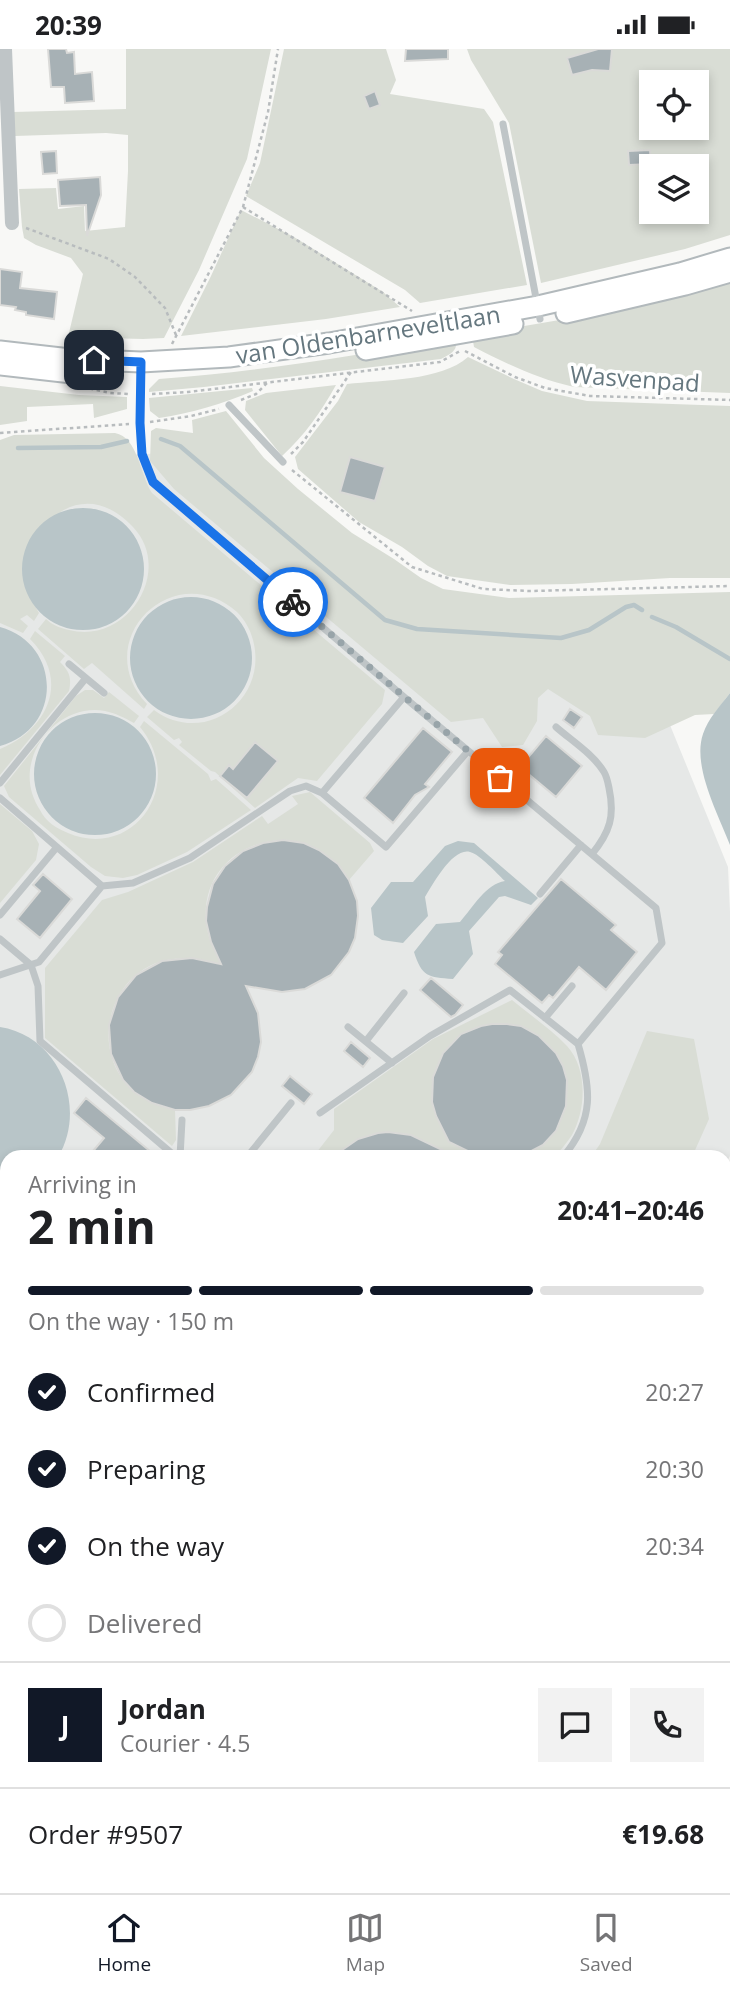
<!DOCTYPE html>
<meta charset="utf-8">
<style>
:root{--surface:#fff;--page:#f2f2f2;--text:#202124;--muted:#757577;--line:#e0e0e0;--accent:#111827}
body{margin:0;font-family:"Open Sans",sans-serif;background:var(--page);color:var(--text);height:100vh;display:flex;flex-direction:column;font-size:26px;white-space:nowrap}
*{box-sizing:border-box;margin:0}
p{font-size:23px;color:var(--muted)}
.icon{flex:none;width:38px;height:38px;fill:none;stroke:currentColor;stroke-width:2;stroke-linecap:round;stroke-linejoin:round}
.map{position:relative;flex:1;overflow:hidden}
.side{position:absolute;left:0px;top:1101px;width:732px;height:744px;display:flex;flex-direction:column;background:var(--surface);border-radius:21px 21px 0 0;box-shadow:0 4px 10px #0003}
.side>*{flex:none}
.controls{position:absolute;left:639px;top:21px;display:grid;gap:14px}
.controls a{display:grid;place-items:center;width:70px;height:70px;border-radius:0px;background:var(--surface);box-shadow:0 4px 10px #0003;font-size:35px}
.pin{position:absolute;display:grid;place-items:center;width:60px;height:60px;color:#fff;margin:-30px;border-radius:14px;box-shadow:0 4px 10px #0006}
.courier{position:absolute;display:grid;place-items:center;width:70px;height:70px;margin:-35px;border:5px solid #1a73e8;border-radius:50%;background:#fff;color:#222;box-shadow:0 2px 9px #0007}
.overview em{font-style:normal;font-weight:700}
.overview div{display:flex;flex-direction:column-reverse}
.overview{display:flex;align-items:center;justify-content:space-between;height:119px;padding:0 28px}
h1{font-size:46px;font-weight:700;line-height:52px}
.bar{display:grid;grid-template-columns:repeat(4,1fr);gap:10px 7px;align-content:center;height:84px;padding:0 28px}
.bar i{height:9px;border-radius:5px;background:var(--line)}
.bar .on{background:var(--accent)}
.bar p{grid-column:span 4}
.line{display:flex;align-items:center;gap:18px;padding:0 28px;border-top:2px solid var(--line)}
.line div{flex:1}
.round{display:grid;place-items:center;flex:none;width:74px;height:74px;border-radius:0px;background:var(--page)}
ol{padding:0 28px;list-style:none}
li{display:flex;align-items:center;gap:21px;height:77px}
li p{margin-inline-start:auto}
li .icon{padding:7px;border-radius:50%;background:var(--accent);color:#fff;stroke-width:4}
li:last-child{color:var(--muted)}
li i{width:38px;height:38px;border:4px solid var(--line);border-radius:50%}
.status{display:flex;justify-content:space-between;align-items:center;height:49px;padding:0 35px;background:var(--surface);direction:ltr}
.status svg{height:19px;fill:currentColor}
.dock{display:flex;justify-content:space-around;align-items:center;height:98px;border-top:2px solid var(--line);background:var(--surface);font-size:19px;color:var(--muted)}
.dock a{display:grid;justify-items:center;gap:4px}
.dock .on{color:var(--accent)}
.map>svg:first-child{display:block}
.built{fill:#e6e8e7}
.green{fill:#d9ddd5;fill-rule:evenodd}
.water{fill:#b8c5c8}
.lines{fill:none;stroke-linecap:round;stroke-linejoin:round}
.stream{stroke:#b8c5c8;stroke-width:4.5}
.building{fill:#a7b1b5;stroke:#dadad8;stroke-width:2}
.secondary-casing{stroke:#b2b9bc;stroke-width:23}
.path{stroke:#b8bcbe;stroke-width:2.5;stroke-dasharray:3.5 3.5;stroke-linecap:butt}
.service{stroke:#bfc5c7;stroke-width:7}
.minor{stroke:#bfc5c7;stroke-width:14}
.secondary{stroke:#fff;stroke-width:19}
.done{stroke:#98a4a9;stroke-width:7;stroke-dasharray:0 12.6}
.route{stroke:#1a73e8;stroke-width:9}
.labels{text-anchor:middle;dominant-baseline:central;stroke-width:7;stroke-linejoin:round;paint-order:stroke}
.street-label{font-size:24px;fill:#65777f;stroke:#fff}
</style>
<div class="status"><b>20:39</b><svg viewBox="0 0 49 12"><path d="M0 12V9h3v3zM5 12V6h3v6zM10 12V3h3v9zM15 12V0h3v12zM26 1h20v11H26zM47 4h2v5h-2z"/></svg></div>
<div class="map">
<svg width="730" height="1844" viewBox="0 0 730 1844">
<rect width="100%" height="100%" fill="#f8f8f6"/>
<path class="built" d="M168 404 392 587 643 610 728 818 730 863V1107L725 1116 724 1108H7V1711L0 1719V442L124 406Z"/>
<path class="green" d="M126 0H271L247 110 199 221 164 289 143 290 68 288 83 225 71 209 36 196 24 189 22 178 19 140 56 139 58 160 84 157 85 182 125 178 128 122V86L106 84 15 87 13 63 126 60Z
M284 0H386L396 31 390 45 484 60 493 73 527 236 420 254 405 241 246 147 260 114Z
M467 0H730V186L685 200 541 234 509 74 471 11ZM651 33H696V79H651ZM651 117H696V163H651Z
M241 161 294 188 383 243 400 258 326 270 181 287 211 227Z
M730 229V344L574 338C538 330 507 315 474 298L472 286 583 267Z
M456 289C458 302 452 304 441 310L204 338 149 343V340L159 330C259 323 357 306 456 289Z
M468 308 514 330 542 342 587 352 730 357V529H670L572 535 510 536 447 527 428 517 402 498 359 473 298 420 295 408 338 352 347 335C383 331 441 332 468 308Z
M336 336C321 363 305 386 282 407L245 361 246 352 266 344Z
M0 337 79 346 127 348V360L94 369 93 355 27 358V372L0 376Z
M252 339 253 342C222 355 192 364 159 369L150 362 149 349Z
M226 362 264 409 298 440 352 484 394 510 421 529 443 540 509 549 730 543V644L714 665 695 666 645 689 598 686 590 667 548 640 538 649 537 672 523 696 502 698 483 669 451 673 174 440 150 412 151 382 156 379 193 384 192 371Z
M115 384C138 388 140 426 152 444L385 641 382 655 317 732 298 729 255 759 215 723 211 722 179 696 182 693 179 689 174 691 147 668 154 661C204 698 269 651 253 591 250 580 245 571 237 563 173 507 88 592 147 655L144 660 92 614 84 620 38 580 46 570C52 576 60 579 69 581 128 596 174 521 133 478 72 412 0 502 39 564L34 572 27 566 20 570 28 577 23 584 0 574V391L14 386Z
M35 582 65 607 60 613C69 622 72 628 69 642L0 726V700C48 680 71 631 30 590Z
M85 641H93L104 649 109 643 139 667 134 674C125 669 115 664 105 662 72 656 41 680 32 711 27 729 30 745 40 761 46 773 56 779 68 784 134 812 187 735 140 678L144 672 208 725 211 732 216 730 251 761 187 803 137 826 123 829 105 827 91 818 9 748 4 737 76 647Z
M310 743 370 794 374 802 349 831C301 756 193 797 207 879 209 892 215 903 222 914L221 918C108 870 59 1037 175 1061L176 1091 172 1097 45 989V919L102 851 128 843 193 813 262 767 268 775 298 755 292 747Z
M0 755 32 782 39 795 36 811 0 854Z
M512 951C530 966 551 980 567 997 588 1020 586 1061 572 1086 567 1094 560 1101 555 1108H313L334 1081V1060L433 990Z
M647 982 694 990 709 1070 692 1108H591L600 1095Z
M7 1148V1179L0 1173V1149Z
M4 1428C11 1442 7 1459 0 1473V1430Z
M7 1620V1766L0 1773V1629Z
M7 1822V1838H444L440 1844H0V1827Z"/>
<path class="water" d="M22 520a61 61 0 1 1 122 0a61 61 0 1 1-122 0Z
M130 609a61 61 0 1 1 122 0a61 61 0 1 1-122 0Z
M0 578C62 595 63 680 0 697Z
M730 644V796C718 765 692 717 703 685 708 670 720 657 730 644Z
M34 725a61 61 0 1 1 122 0a61 61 0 1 1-122 0Z
M458 792 474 794 538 849 531 856 505 847 499 848 469 882 473 905 453 930C428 928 422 928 414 903L436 875 460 873C473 858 486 835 505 832 496 824 481 806 470 803 453 798 433 835 425 848L428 867 403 894 382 891 374 886 371 859 391 833H413L445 797Z
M0 978C59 987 88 1058 58 1108H7V1148L0 1149Z
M730 1143V1219L725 1241V1156Z
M0 1327 7 1333V1420L0 1426Z
M7 1467V1519C0 1502 0 1485 7 1467Z
M0 1544 7 1554V1612L0 1622Z
M7 1766V1822L0 1827V1773Z"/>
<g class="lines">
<path class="stream" d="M161 390 180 397 385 571 417 580 561 589 589 581 626 558 634 556 642 561
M18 399 101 398 127 392
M652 568 676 578 730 610"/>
</g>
<path class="building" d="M48 0H66L67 4 74 3 75 25 92 23 94 52 65 54 64 38H51Z
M406 0H448V10L405 12Z
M598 0H612L610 22 592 21 572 26 567 9Z
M375 42 380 56 369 60 364 47Z
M650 101 651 115 629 116 628 102Z
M56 102 57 124 43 125 41 103Z
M100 128 101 146 87 187 86 156 60 157 58 131Z
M0 220 22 223 20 239 57 243 54 270 26 266V263L15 261 16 258 0 256Z
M350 408 385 418 375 452 340 443Z
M570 660 582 668 574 679 563 671Z
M423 679 452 703 425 735 429 738 415 746 393 774 364 749Z
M546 687 582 717 556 748 520 718Z
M255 693 278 712 247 749 220 727 229 716 233 720Z
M283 791 304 794 319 801 338 815 349 831 357 852 358 867 355 889 349 903 331 926 305 940 282 943 246 937 258 964 261 993 258 1008 252 1023 231 1046 209 1057 190 1061H175L152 1054 134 1043 123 1031 111 1005 109 976 118 948 136 926 162 912 192 909 221 915 211 893 206 872 207 858 213 835 225 817 243 802 263 794Z
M43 825 72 850 40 889 17 870 40 842 33 836Z
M561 830 616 876 611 881 637 903 606 941 579 918 553 949 549 946 542 954 495 915 502 906 498 903Z
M431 929 463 956 455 966 451 968 420 941Z
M492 975H507L521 977 539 987 556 1004 563 1017 567 1031 566 1057 556 1082 543 1096 520 1108H480L449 1093 436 1067 432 1053 433 1028 443 1004 461 985 481 977Z
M351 993 370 1009 363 1018 344 1002Z
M290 1027 312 1045 304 1055 282 1037Z
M86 1049 145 1098 157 1108H88L104 1089 74 1064Z
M388 1083 411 1086 457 1108H332L358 1090 378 1084Z"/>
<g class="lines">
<g class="secondary-casing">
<path id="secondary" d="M566 264 685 236 730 223
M366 301 513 275
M0 302 70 310 141 313 229 308 329 294 538 257 680 224 730 209
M0 316 72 324"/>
</g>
<path class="path" d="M243 158 412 262
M26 179 109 210 135 228 165 259 176 286
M172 295 243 158 268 63 278 0
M465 302 515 328 545 339 590 347 730 351
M83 338 110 344 128 345
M152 345 188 343 440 313 460 302
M241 351 256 345 267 334
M150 373 191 367 219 360
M0 384 129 375
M291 405 303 393 351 323
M292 421 412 518 483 540 530 542 730 537
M724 1449 730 1441
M724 1659 730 1650
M724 1717 730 1708
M724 1821 730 1824
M0 1838 7 1832
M242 1838 252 1844
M654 1838 663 1844
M61 1844V1838"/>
<path class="service" d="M503 75 540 270
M141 314 140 374 142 405 153 433 404 648 322 744
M229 356 283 413
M69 615 104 644
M556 678C572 692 593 705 604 723 607 728 608 734 609 739 615 767 610 783 592 805
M0 734 86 629
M0 749 102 837 133 834 190 809 290 742 306 737 322 744 386 798 468 702
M540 845 581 796
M0 866 57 798
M0 890 31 916 38 937 40 992 176 1108
M0 926 39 913 102 837
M545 969 572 937
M348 978 392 1014
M366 992 404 944
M320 1064 430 987 510 941 578 995 662 894 656 859 404 648
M180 1108 182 1071
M247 1108 291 1054
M563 1108C595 1070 591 1039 578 995
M0 1183 7 1188
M0 1259 7 1250
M0 1297 7 1302"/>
<path class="minor" d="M5 0 12 174
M724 1684 730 1674
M466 1844 471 1838
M630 1844 634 1838"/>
<use href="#secondary" class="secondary"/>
</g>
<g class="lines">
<path class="done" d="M293 553 500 729"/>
<path class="route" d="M94 311 141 313 140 374 142 405 153 433 293 553"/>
</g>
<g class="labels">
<g class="street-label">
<text transform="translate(368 285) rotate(-9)">van Oldenbarneveltlaan</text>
<text transform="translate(635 329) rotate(4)">Wasvenpad</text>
</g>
</g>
</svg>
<div class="controls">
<a><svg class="icon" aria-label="locate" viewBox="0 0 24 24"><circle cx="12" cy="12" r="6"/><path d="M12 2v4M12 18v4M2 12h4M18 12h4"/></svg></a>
<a><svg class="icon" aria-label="layers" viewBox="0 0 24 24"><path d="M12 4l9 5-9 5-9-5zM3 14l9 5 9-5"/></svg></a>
</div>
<div class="pin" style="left:500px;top:729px;background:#ea580c"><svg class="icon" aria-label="bag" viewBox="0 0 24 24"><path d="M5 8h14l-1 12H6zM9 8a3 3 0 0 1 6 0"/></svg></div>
<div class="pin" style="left:94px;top:311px;background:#1f2937"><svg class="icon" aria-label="home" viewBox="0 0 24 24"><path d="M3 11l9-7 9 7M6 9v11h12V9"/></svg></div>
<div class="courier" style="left:293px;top:553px"><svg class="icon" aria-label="bike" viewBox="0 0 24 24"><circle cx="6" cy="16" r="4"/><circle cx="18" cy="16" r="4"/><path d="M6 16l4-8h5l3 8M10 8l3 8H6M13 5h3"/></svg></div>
<section class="side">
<div class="overview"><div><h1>2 min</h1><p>Arriving in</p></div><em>20:41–20:46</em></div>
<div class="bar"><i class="on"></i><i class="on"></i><i class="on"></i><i></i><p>On the way · 150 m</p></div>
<ol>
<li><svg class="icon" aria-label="check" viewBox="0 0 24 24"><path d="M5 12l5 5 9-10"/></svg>Confirmed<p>20:27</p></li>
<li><svg class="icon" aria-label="check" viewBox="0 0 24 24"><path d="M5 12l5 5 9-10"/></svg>Preparing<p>20:30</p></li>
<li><svg class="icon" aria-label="check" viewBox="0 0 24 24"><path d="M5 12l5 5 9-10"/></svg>On the way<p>20:34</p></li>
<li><i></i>Delivered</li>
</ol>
<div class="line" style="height:126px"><b class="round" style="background:var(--accent);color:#fff">J</b><div><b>Jordan</b><p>Courier · 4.5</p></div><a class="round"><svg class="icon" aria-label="chat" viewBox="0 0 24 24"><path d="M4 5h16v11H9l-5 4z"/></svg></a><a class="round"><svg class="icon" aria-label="phone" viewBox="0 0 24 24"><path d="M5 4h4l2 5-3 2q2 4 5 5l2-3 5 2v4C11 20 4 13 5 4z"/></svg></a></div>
<div class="line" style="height:91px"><div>Order #9507</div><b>€19.68</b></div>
</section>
</div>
<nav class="dock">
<a class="on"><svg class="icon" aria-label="home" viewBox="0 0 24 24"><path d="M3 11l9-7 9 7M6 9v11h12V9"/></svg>Home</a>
<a><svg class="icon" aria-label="map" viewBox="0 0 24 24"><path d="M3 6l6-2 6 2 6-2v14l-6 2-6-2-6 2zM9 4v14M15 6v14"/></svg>Map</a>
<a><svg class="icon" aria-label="saved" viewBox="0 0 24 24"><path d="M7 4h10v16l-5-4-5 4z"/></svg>Saved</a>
</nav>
